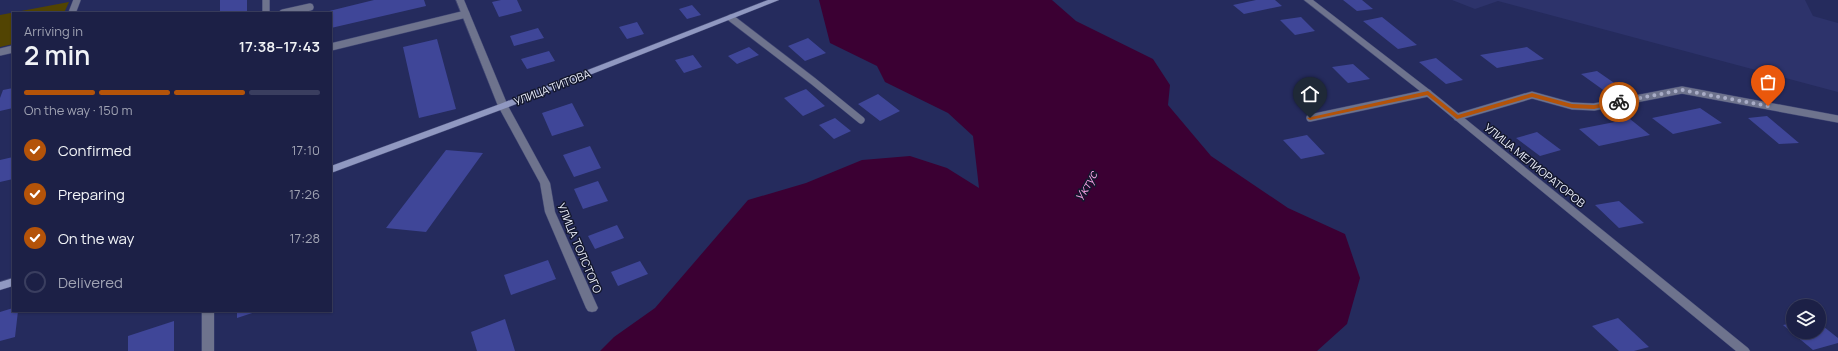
<!DOCTYPE html>
<meta charset="utf-8">
<style>
:root{--surface:#1c2046;--page:#25284d;--text:#f1f3f6;--muted:#a0a3b3;--line:#3a3e5f;--accent:#b45309}
body{margin:0;font-family:Manrope,sans-serif;background:var(--page);color:var(--text);height:100vh;display:flex;flex-direction:column;font-size:15px;white-space:nowrap}
*{box-sizing:border-box;margin:0}
p{font-size:13px;color:var(--muted)}
.icon{flex:none;width:22px;height:22px;fill:none;stroke:currentColor;stroke-width:2;stroke-linecap:round;stroke-linejoin:round}
.map{position:relative;flex:1;overflow:hidden}
.drawer{position:absolute;left:12px;top:12px;width:320px;height:300px;display:flex;flex-direction:column;background:var(--surface);border-radius:0px;box-shadow:0 1px 3px #0004,0 0 0 1px var(--line)}
.drawer>*{flex:none}
.tools{position:absolute;left:1786px;top:299px;display:grid;gap:8px}
.tools a{display:grid;place-items:center;width:40px;height:40px;border-radius:50%;background:var(--surface);box-shadow:0 1px 3px #0004,0 0 0 1px var(--line);font-size:20px}
.pin{position:absolute;display:grid;place-items:center;width:34px;height:34px;color:#fff;margin:-41px -17px;border-radius:50% 50% 50% 0;rotate:-45deg;box-shadow:0 0 4px #0007}
.pin .icon{rotate:45deg}
.courier{position:absolute;display:grid;place-items:center;width:40px;height:40px;margin:-20px;border:3px solid #b45309;border-radius:50%;background:#fff;color:#222;box-shadow:0 1px 5px #0007}
.head em{font-style:normal;font-weight:600}
.head div{display:flex;flex-direction:column-reverse}
.head{display:flex;align-items:center;justify-content:space-between;height:68px;padding:0 12px}
h1{font-size:26px;font-weight:600;line-height:30px}
.bar{display:grid;grid-template-columns:repeat(4,1fr);gap:6px 4px;align-content:center;height:48px;padding:0 12px}
.bar i{height:5px;border-radius:3px;background:var(--line)}
.bar .active{background:var(--accent)}
.bar p{grid-column:span 4}
ol{padding:0 12px;list-style:none}
li{display:flex;align-items:center;gap:12px;height:44px}
li p{margin-inline-start:auto}
li .icon{padding:4px;border-radius:50%;background:var(--accent);color:#fff;stroke-width:4}
li:last-child{color:var(--muted)}
li i{width:22px;height:22px;border:2px solid var(--line);border-radius:50%}
.map>svg:first-child{display:block}
.built{fill:#2d336b}
.green{fill:#524402}
.water{fill:#3b0033}
.building{fill:#3f4698}
.lines{fill:none;stroke-linecap:round;stroke-linejoin:round}
.lane-casing{stroke:#414774;stroke-width:8}
.street-casing{stroke:#414774;stroke-width:1}
.secondary-casing{stroke:#414774;stroke-width:1}
.lane{stroke:#6e738d;stroke-width:7}
.street{fill:#6e738d;fill-rule:evenodd}
.secondary{fill:#9098c1;fill-rule:evenodd}
.route{fill:#b45309}
.done{stroke:#a8acc6;stroke-width:4;stroke-dasharray:0 7.2}
.labels{text-anchor:middle;dominant-baseline:central;stroke-width:3;stroke-linejoin:round;paint-order:stroke}
.street-label{font-size:11px;fill:#eef1fe;stroke:#13172d}
.water-label{font-size:12px;font-style:italic;fill:#f8a2e4;stroke:#13172d}
</style>
<div class="map">
<svg width="1838" height="351" viewBox="0 0 1838 351">
<rect width="100%" height="100%" fill="#252b5d"/>
<path class="built" d="M1452 0H1805L1813 16 1838 23V92L1498 1 1475 9Z"/>
<path class="green" d="M69 2 64 13H13V44L0 47V15Z"/>
<path class="water" d="M819 0H1052L1076 21 1153 59 1170 85 1168 105 1211 156 1288 208 1345 234 1360 278 1347 324 1317 351H600L614 337 655 308 748 200 806 183 862 160 910 156 947 168 979 188 973 136 948 113 885 82 877 66 830 43Z"/>
<path class="building" d="M220 0H247V12L220 13Z
M374 0H424L426 6 331 28V13H321Z
M501 0H517L522 11 499 17 492 2Z
M1256 0H1275L1282 6 1244 14 1233 5Z
M1343 0H1362L1373 9 1357 11Z
M692 5 701 15 687 19 679 9Z
M1301 17 1315 31 1295 35 1280 20Z
M1382 17 1417 45 1398 49 1363 21Z
M637 22 644 34 627 39 619 27Z
M538 28 544 38 514 46 510 36Z
M808 38 826 53 805 61 788 46Z
M437 39 456 109 419 118 403 47Z
M749 47 759 55 737 64 728 56Z
M1527 47 1544 59 1497 68 1480 55Z
M549 51 555 61 527 69 521 59Z
M693 55 702 67 684 73 675 60Z
M1436 58 1463 80 1446 84 1419 62Z
M1353 64 1370 79 1348 83 1332 67Z
M1597 71 1630 94 1613 97 1581 74Z
M13 88V108L0 111V98L3 90Z
M806 89 825 106 803 116 784 98Z
M878 94 900 111 880 121 858 104Z
M572 103 584 126 552 136 542 113Z
M1700 108 1722 123 1673 134 1652 118Z
M1767 116 1799 143 1779 144 1748 118Z
M835 118 851 131 834 139 819 125Z
M1630 119 1650 135 1599 146 1579 129Z
M1537 132 1561 150 1540 156 1516 138Z
M1307 135 1325 154 1301 159 1283 140Z
M590 146 601 168 574 177 563 155Z
M446 150 483 153 426 232 386 228Z
M13 157V179L0 182V160Z
M598 181 608 201 583 209 574 189Z
M1619 201 1644 223 1619 228 1595 205Z
M617 225 624 238 595 249 588 236Z
M548 260 556 279 511 295 504 275Z
M640 261 648 274 618 286 611 272Z
M13 308V311H18L15 337 0 341V312Z
M237 311H258L237 318Z
M1618 318 1649 347 1634 351H1619L1592 326Z
M505 319 515 351H477L471 332Z
M174 321V351H128V336Z
M1793 323V332H1819V323L1838 338V343L1813 350 1783 325Z"/>
<g class="lines">
<g class="lane-casing">
<path id="lane" d="M266 0V13
M72 13 77 0
M283 13 310 7
M731 18 813 81 861 120
M331 47 466 14
M0 52 13 49
M1457 117 1532 95 1572 106 1594 107 1682 90 1838 119
M1310 118 1428 93"/>
</g>
<g class="street-casing">
<path id="street" d="M456 0H464L508 106 550 183 555 212 598 308 596 311 592 312 588 311 586 308 545 212 540 183 498 106Z
M1304 0H1313L1431 91 1748 348 1750 351H1736L1425 95Z
M202 311H214V351H202Z"/>
</g>
<g class="secondary-casing">
<path id="secondary" d="M768 0H779L506 108 331 173V166L500 104Z
M13 278V286L0 290V282Z"/>
</g>
<use href="#lane" class="lane"/>
<use href="#street" class="street"/>
<use href="#secondary" class="secondary"/>
</g>
<path class="route" d="M1428 91 1458 115 1532 93 1572 104 1594 105 1619 101 1622 102 1594 109 1572 108 1532 97 1457 119 1427 95 1310 120 1307 118Z"/>
<g class="lines">
<path class="done" d="M1619 102 1682 90 1768 106"/>
</g>
<g class="labels">
<g class="street-label">
<text transform="translate(552 87) rotate(-21)">УЛИЦА ТИТОВА</text>
<text transform="translate(1535 165) rotate(39)">УЛИЦА МЕЛИОРАТОРОВ</text>
<text transform="translate(580 248) rotate(67)">УЛИЦА ТОЛСТОГО</text>
</g>
<g class="water-label">
<text transform="translate(1086 186) rotate(-61)">Уктус</text>
</g>
</g>
</svg>
<div class="tools">
<a><svg class="icon" aria-label="layers" viewBox="0 0 24 24"><path d="M12 4l9 5-9 5-9-5zM3 14l9 5 9-5"/></svg></a>
</div>
<div class="pin" style="left:1768px;top:106px;background:#ea580c"><svg class="icon" aria-label="bag" viewBox="0 0 24 24"><path d="M5 8h14l-1 12H6zM9 8a3 3 0 0 1 6 0"/></svg></div>
<div class="pin" style="left:1310px;top:118px;background:#1f2937"><svg class="icon" aria-label="home" viewBox="0 0 24 24"><path d="M3 11l9-7 9 7M6 9v11h12V9"/></svg></div>
<div class="courier" style="left:1619px;top:102px"><svg class="icon" aria-label="bike" viewBox="0 0 24 24"><circle cx="6" cy="16" r="4"/><circle cx="18" cy="16" r="4"/><path d="M6 16l4-8h5l3 8M10 8l3 8H6M13 5h3"/></svg></div>
<section class="drawer">
<div class="head"><div><h1>2 min</h1><p>Arriving in</p></div><em>17:38–17:43</em></div>
<div class="bar"><i class="active"></i><i class="active"></i><i class="active"></i><i></i><p>On the way · 150 m</p></div>
<ol>
<li><svg class="icon" aria-label="check" viewBox="0 0 24 24"><path d="M5 12l5 5 9-10"/></svg>Confirmed<p>17:10</p></li>
<li><svg class="icon" aria-label="check" viewBox="0 0 24 24"><path d="M5 12l5 5 9-10"/></svg>Preparing<p>17:26</p></li>
<li><svg class="icon" aria-label="check" viewBox="0 0 24 24"><path d="M5 12l5 5 9-10"/></svg>On the way<p>17:28</p></li>
<li><i></i>Delivered</li>
</ol>
</section>
</div>
